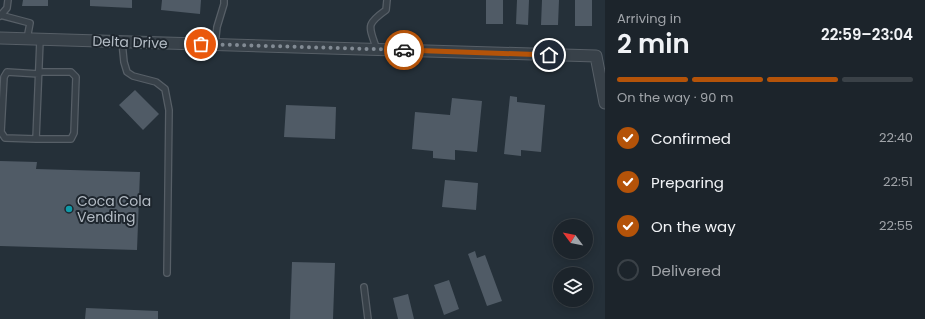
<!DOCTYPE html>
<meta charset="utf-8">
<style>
:root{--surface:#1c242b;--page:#252c33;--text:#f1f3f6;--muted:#a0a4a9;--line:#3a4147;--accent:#b45309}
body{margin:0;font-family:Poppins,sans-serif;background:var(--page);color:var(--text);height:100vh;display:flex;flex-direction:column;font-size:15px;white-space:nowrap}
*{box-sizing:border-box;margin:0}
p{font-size:13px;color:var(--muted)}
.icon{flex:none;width:22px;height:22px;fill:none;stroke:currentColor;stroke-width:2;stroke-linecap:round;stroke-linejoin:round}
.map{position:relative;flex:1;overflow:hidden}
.sheet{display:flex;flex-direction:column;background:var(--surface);width:320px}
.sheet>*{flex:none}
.needle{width:26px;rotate:302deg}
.fabs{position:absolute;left:553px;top:219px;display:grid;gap:8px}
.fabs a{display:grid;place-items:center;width:40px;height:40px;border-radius:50%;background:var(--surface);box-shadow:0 2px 10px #0003,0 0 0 1px var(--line);font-size:20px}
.pin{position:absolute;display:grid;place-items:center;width:34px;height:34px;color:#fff;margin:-17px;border:2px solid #fff;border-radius:50%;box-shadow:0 1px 4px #0007}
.courier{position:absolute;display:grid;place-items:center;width:40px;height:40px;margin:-20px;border:3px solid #b45309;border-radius:50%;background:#fff;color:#222;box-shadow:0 1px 5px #0007}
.overview em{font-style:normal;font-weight:600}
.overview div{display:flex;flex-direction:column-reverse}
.overview{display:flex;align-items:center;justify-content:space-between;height:68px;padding:0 12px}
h1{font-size:26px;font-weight:600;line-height:30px}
.bar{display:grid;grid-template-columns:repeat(4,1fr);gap:6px 4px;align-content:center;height:48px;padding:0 12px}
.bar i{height:5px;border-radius:3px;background:var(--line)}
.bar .current{background:var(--accent)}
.bar p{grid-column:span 4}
ol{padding:0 12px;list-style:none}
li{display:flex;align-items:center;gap:12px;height:44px}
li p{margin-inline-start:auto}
li .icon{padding:4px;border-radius:50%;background:var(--accent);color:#fff;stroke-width:4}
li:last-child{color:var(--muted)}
li i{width:22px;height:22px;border:2px solid var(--line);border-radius:50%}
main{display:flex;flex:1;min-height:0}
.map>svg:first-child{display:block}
.building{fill:#505b66}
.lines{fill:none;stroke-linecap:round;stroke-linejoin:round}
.lane-casing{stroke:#575f67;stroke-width:8}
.street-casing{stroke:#575f67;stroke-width:13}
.lane{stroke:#384149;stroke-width:5.5}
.street{stroke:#384149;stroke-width:11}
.done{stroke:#828b94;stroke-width:4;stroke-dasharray:0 7.2}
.route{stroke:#b45309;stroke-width:5}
.culture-dot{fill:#0f9aa8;stroke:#1e262e;stroke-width:1.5}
.labels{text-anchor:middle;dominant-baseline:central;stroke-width:4;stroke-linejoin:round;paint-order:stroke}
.street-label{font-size:14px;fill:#b4bcc5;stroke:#1e262e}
.poi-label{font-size:14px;fill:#b4bcc5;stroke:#1e262e;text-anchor:start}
</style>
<main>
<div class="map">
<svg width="605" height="319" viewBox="0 0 605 319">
<rect width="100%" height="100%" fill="#253039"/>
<path class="building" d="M23 0H48V6H22Z
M90 0H132V8L90 6Z
M162 0H201L200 14 161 10Z
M486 0H503V24H486Z
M517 0H529L528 25 516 24Z
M542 0H559L558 25H541Z
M575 0H592V26H575Z
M135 90 159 114 143 130 119 105Z
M510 96 517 97V102L545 105 541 152 521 150V156L504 154Z
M452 98 482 101 477 152 455 150V160L433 158V151L412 149 415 112 450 115Z
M286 105 336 107 335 139 284 137Z
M0 161 37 162 36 169 140 172 137 250 0 246Z
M445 180 478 183 476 210 442 207Z
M475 251 477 258 485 255 502 301 487 306 468 254Z
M292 262 335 263 333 319H290Z
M449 280 459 309 444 315 434 285Z
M408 294 414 319H398L393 298Z
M86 308 158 311V319H85Z"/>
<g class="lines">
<g class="lane-casing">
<path id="lane" d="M0 15 30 23 27 39
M0 16 7 8 8 0
M122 42 124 62 127 72 133 76 156 82 165 89 169 110 167 273
M215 45 217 27 224 4V0
M377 50C369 26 365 25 386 10L387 0
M39 74 7 72 4 77 1 132 5 138 36 139 40 40
M36 139H71L74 133 76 77 71 72H40
M364 287 368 319"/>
</g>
<g class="street-casing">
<path id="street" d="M0 38 596 56 605 103"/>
</g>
<use href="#lane" class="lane"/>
<use href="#street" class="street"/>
</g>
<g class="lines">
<path class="done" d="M201 44 404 50"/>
<path class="route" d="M404 50 549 55"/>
</g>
<circle class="culture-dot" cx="69" cy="209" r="4"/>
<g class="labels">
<g class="street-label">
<text transform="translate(130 42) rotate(2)">Delta Drive</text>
</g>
<g class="poi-label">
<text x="77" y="201">Coca Cola<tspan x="77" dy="16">Vending</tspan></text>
</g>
</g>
</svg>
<div class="fabs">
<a><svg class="needle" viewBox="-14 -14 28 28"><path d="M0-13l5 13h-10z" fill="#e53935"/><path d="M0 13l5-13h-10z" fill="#a0a4a9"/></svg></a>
<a><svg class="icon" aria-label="layers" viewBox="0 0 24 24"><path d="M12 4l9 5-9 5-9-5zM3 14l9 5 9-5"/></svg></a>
</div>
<div class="pin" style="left:201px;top:44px;background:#ea580c"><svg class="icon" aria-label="bag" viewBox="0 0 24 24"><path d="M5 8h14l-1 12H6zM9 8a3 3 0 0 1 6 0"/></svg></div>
<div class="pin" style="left:549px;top:55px;background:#1f2937"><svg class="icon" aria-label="home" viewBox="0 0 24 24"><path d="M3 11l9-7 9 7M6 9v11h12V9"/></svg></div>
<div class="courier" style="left:404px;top:50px"><svg class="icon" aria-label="car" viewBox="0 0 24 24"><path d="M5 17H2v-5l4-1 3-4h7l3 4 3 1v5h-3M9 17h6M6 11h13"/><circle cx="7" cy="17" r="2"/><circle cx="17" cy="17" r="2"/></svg></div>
</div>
<section class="sheet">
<div class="overview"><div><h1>2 min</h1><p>Arriving in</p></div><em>22:59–23:04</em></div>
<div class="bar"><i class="current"></i><i class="current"></i><i class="current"></i><i></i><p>On the way · 90 m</p></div>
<ol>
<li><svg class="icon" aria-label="check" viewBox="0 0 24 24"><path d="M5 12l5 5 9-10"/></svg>Confirmed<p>22:40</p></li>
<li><svg class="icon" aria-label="check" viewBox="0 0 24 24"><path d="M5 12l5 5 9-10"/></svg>Preparing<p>22:51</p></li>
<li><svg class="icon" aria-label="check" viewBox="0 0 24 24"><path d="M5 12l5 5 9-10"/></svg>On the way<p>22:55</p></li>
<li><i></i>Delivered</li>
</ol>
</section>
</main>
